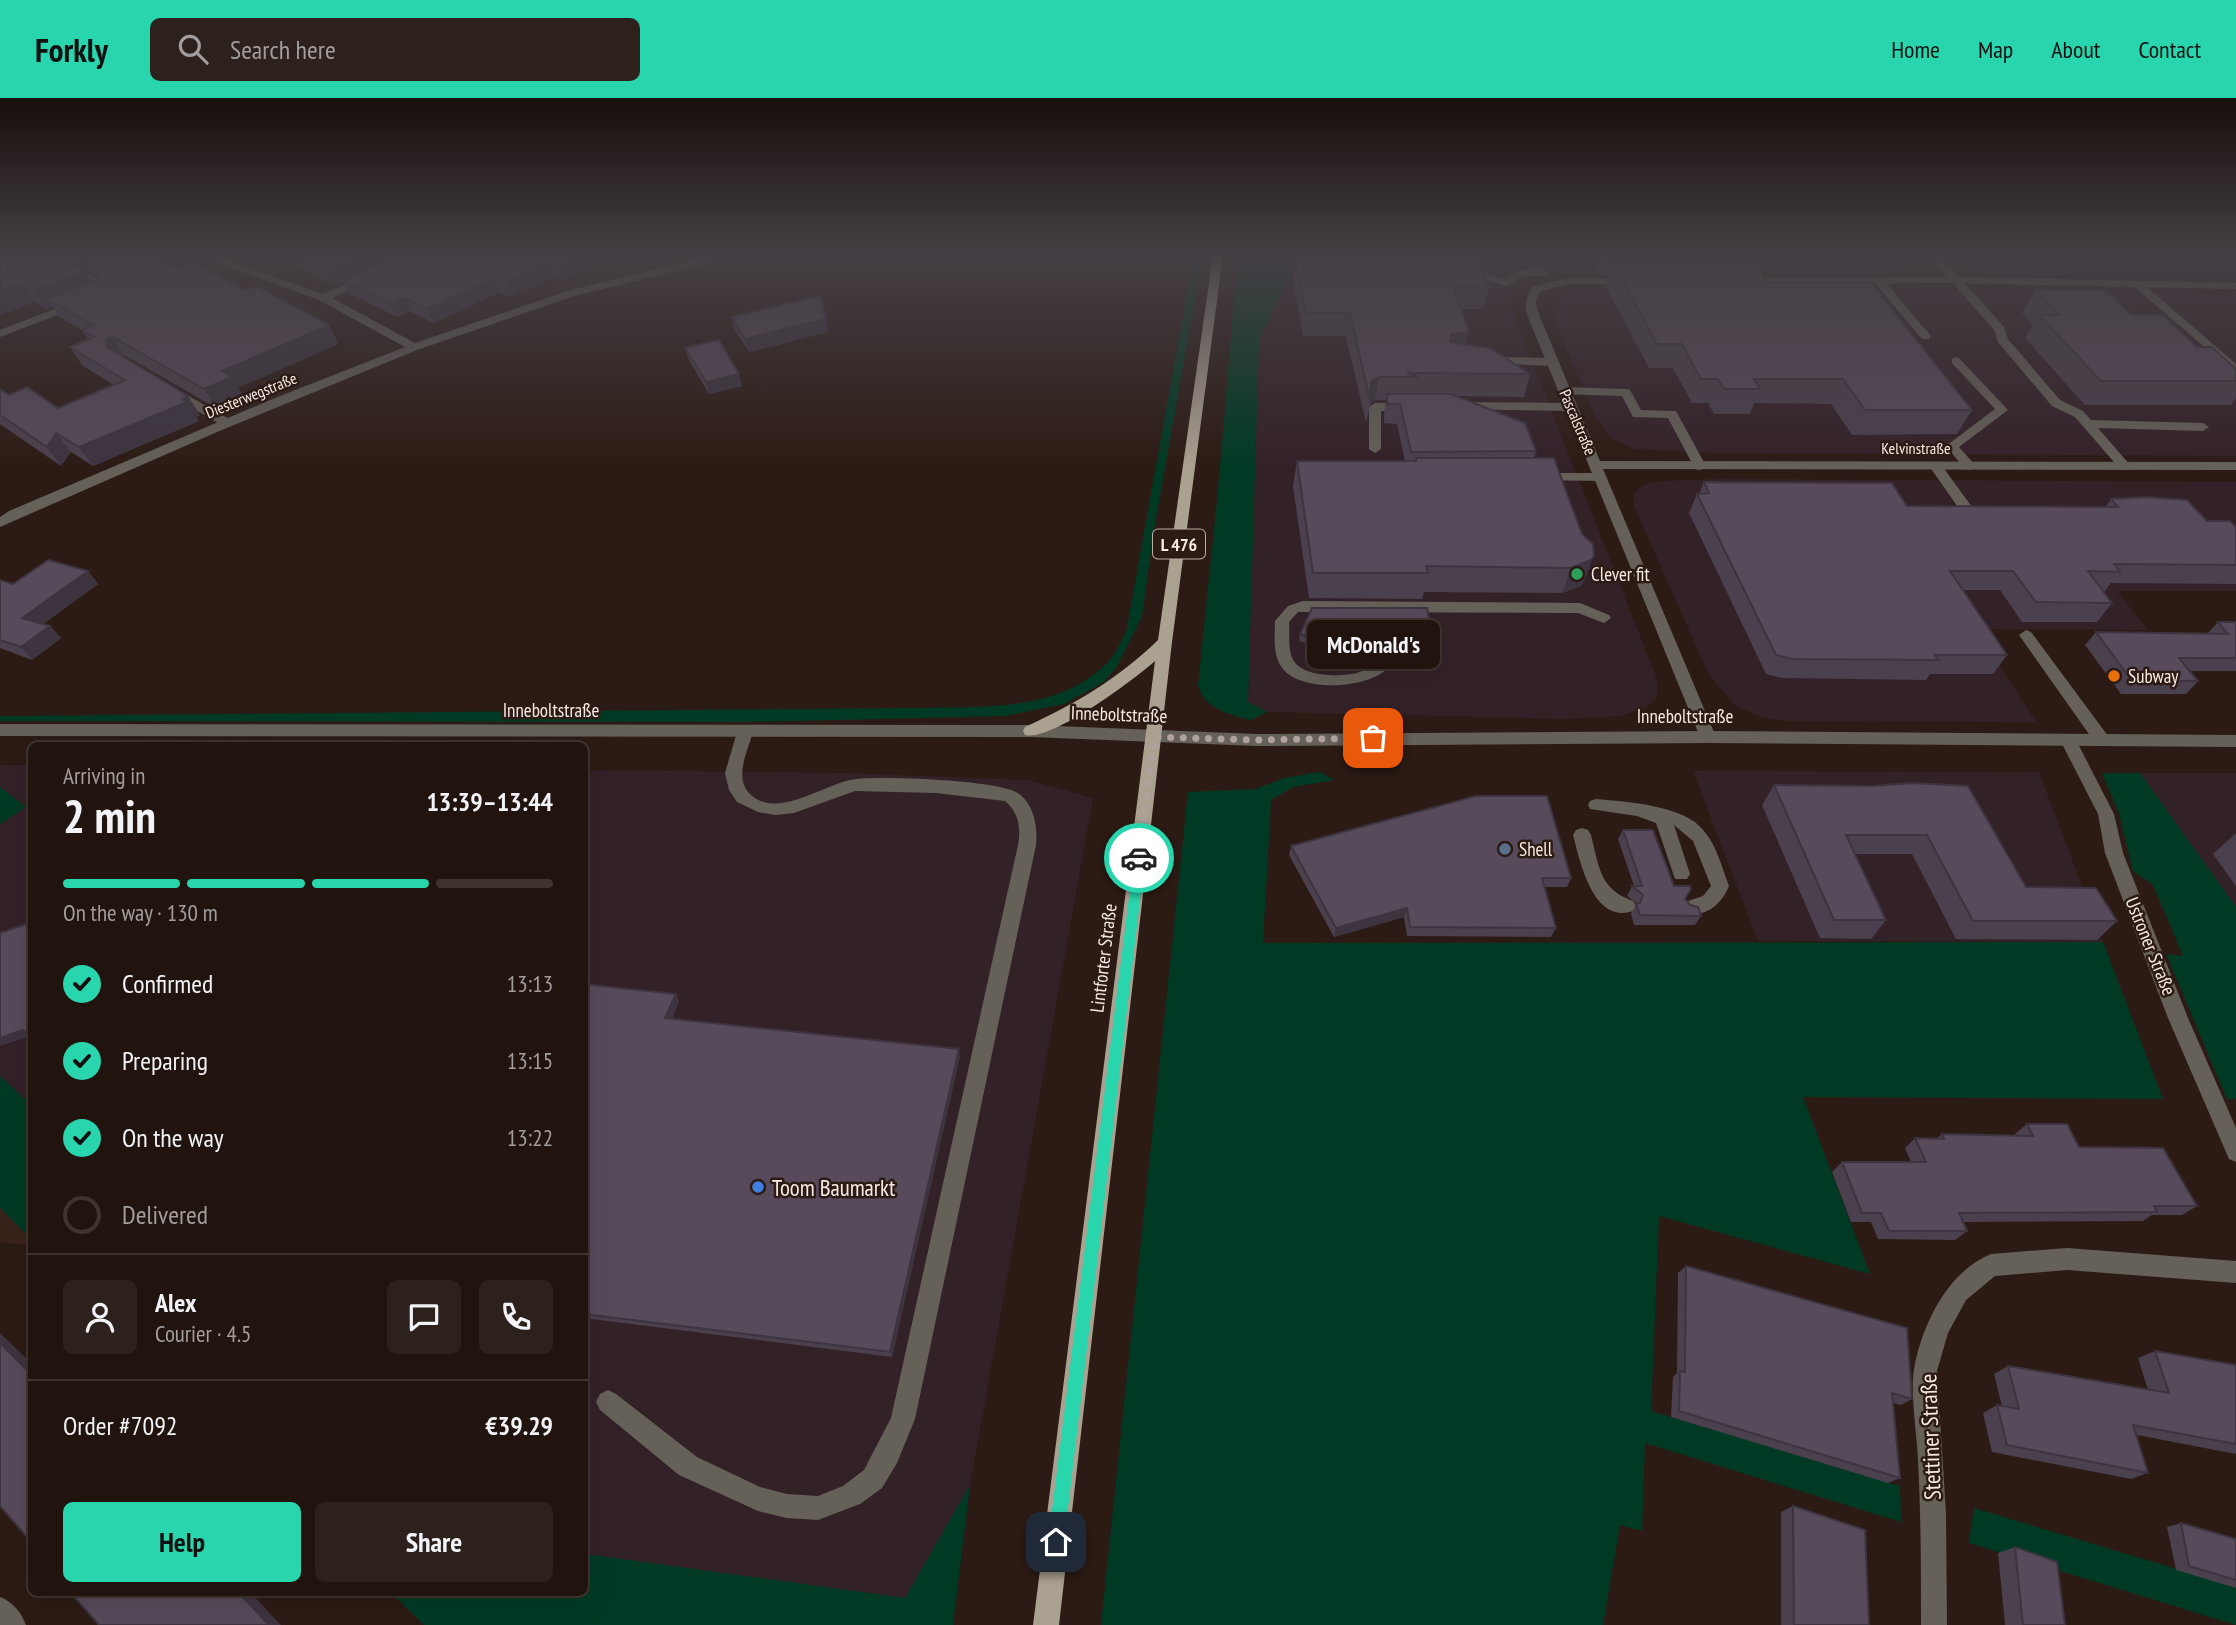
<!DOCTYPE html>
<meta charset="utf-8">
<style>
:root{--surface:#21140f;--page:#2d211d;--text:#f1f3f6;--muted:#a29e9e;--line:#3e332f;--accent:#28d5ad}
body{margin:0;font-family:"PT Sans Narrow",sans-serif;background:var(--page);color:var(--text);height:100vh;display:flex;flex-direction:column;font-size:26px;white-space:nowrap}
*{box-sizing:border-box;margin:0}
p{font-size:23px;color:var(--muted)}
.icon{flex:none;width:38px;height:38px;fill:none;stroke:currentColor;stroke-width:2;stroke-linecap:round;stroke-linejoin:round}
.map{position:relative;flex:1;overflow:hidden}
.sheet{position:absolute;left:28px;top:644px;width:560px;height:854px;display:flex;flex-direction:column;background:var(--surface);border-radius:10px;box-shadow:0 7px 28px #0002,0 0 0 2px var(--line)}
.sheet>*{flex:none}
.pin{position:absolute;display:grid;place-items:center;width:60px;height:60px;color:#fff;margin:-30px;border-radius:14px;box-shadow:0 4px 10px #0006}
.courier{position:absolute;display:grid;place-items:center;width:70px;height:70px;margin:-35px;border:5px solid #28d5ad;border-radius:50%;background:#fff;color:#222;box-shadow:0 2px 9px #0007}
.bubble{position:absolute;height:49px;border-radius:10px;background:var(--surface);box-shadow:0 7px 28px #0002,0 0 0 2px var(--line);font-size:23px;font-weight:700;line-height:49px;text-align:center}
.headline em{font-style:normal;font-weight:700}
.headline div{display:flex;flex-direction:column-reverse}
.headline{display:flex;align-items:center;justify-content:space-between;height:119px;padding:0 35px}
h1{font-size:46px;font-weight:700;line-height:52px}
.bar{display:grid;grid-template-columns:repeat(4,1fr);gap:10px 7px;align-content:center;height:84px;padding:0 35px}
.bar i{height:9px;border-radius:5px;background:var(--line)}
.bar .current{background:var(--accent)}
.bar p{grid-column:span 4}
.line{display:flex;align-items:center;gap:18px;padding:0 35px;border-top:2px solid var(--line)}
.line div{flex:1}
.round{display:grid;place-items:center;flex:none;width:74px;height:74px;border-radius:10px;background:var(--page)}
ol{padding:0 35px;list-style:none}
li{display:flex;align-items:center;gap:21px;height:77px}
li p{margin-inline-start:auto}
li .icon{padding:7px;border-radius:50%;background:var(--accent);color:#111;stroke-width:4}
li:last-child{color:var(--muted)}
li i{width:38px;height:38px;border:4px solid var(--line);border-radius:50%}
.action{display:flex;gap:14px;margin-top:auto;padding:14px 35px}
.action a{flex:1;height:80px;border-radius:10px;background:var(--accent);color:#111;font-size:28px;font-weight:700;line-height:80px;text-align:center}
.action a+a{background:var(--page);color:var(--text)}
header{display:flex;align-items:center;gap:42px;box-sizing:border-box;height:98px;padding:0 35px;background:var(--accent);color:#111}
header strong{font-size:33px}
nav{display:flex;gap:38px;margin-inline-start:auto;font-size:24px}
.search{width:490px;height:63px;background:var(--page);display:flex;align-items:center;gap:18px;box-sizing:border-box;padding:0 24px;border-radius:10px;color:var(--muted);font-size:26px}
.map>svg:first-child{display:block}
.commercial{fill:#332128}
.built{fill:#392219}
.green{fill:#003a24}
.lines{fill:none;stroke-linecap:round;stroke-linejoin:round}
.service{fill:#656058;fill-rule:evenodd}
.minor{fill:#656058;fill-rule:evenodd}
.tertiary{fill:#656058;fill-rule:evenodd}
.primary{fill:#aba191;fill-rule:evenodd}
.wall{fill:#4b404d}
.shaded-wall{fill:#3d343f}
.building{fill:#574a5a;stroke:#3d343f;stroke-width:2}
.route{fill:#28d5ad}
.done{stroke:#afa29c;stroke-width:7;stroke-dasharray:0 12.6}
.leisure-dot{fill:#2e9e5b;stroke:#2c1b14;stroke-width:2.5}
.food-dot{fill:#e8710a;stroke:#2c1b14;stroke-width:2.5}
.service-dot{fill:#5c6f8a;stroke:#2c1b14;stroke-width:2.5}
.shop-dot{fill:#3f7fe0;stroke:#2c1b14;stroke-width:2.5}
.labels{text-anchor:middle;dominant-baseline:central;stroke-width:5;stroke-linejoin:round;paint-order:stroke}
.far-street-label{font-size:16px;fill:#f6eae5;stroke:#2c1b14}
.shield{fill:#2c1b14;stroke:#b9aca6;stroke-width:2}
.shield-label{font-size:18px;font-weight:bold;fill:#f6eae5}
.poi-label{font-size:19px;fill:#f6eae5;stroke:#2c1b14;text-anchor:start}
.street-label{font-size:19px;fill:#f6eae5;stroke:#2c1b14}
.near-poi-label{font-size:23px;fill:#f6eae5;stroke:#2c1b14;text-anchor:start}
.near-street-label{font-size:23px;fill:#f6eae5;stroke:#2c1b14}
</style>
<header>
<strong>Forkly</strong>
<div class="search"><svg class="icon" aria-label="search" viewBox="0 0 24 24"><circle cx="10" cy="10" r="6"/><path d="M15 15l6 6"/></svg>Search here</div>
<nav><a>Home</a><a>Map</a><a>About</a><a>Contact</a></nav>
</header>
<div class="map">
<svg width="2236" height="1527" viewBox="0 0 2236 1527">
<rect width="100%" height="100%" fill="#2c1b14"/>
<path class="commercial" d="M1315 157H1911L1915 167 1911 171 1882 176 1555 175 1527 180 1509 194V205L1657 581 1658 594 1655 602 1645 610 1620 618 1566 621 1267 614 1248 604 1259 242 1287 183 1315 160Z
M1949 157H2236V179L1999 176 1968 170Z
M1620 192 2179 195 2236 198V358L1713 355 1634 351 1613 341 1596 320 1555 224 1553 212 1557 199 1566 196Z
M1718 381 2236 384V493H2117L2148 532 1976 531 2036 624 1785 623 1763 620 1734 607 1708 575 1634 408 1633 395 1646 386 1661 383Z
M0 667H31V1007L0 978Z
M585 672 845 675 1027 682 1093 700 970 1387 905 1500 585 1456Z
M1693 673 2039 674 2103 844 1758 843Z
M2140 675H2236V809Z"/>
<path class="built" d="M0 1110 31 1141V1148L0 1144Z"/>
<path class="green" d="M1194 157H1201L1197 191 1154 431 1142 518 1117 568 1104 584 1064 606 1005 618 747 624 0 623V618L916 610C981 608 1055 615 1105 567 1114 559 1120 545 1126 535Z
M1238 157H1315V160L1287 183 1259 242 1248 604 1267 614 1251 622C1231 617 1204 611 1198 588L1218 392Z
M1320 674 1334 682 1293 689 1271 702 1263 845 2103 844 2163 1001 1803 999 1870 1176 1659 1118 1651 1313 1900 1388 1901 1424 1645 1345 1642 1433 1620 1427 1603 1527H1101L1188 694 1256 691 1284 680Z
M2102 675H2140L2236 809V1001H2227L2166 856 2183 858 2153 787 2133 773 2119 716Z
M0 689 26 709 0 726Z
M0 978 31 1007V1141L0 1110Z
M970 1387 953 1527H424L391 1495 584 1494 585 1456 905 1500Z
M1974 1410 2236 1489V1527L1969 1445Z"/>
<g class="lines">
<path class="service" d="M72 157H85L72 166 111 189 112 191 107 198 0 239V232L99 194 101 192 60 168V164Z
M1462 169 1505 181C1518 172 1537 166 1551 175L1546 178H1523L1507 188 1458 174V170Z
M1874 180H1882L1930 237V241H1922L1874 184Z
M1952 180H1960L2004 229 2008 241 2060 302 2083 313 2091 322 2203 325 2209 329 2203 333 2098 330 2131 368 2125 372 2120 371 2075 319 2052 308 1998 244 1994 232 1952 184Z
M2132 183H2140L2236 266V276L2132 187Z
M1489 259 1552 260 1558 264 1552 268 1485 265V261Z
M1956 259 1960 261 2008 312 1959 349 1976 368 1970 372 1965 371 1946 348 1995 311 1952 265V261Z
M173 289 231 322 233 325 227 329 223 328 169 296 167 293Z
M1565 289 1626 291 1630 292 1641 312 1676 313 1706 368 1700 372 1695 371 1668 320 1633 319 1622 298 1561 296 1559 293Z
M1459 304 1571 305 1577 309 1571 313 1455 311V305Z
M1375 305H1406L1412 309 1406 313H1381V351L1375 355 1369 351V309Z
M1935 364 1940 365 1980 420V426H1970L1929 368Z
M1539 375H1600L1607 379 1600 383 1534 382 1532 379Z
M1303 503 1580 505 1609 517 1611 520 1604 525 1578 515 1298 514 1289 524C1290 536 1287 552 1294 563 1304 579 1340 579 1357 575 1366 572 1373 565 1382 563L1390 568C1371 591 1302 595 1283 571 1272 557 1275 539 1275 523L1288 508Z
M2026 532 2031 534 2108 638 2110 642 2108 646H2096L2019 537Z
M745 628 753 634C748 652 734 679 749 695 776 724 826 684 856 681 884 678 993 682 1016 694 1034 704 1038 729 1036 747L915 1321 897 1365 882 1390 860 1406 818 1422 787 1420 758 1413 679 1377 600 1312 596 1304 600 1296 608 1292 616 1296 697 1359 760 1389 787 1396 818 1398 843 1388 864 1372 891 1320 1018 747C1021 730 1019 715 1005 703L936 695 855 693 794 715 776 717 758 714 737 704 729 692 725 675 737 634Z
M1596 701C1627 704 1685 707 1704 733 1717 748 1722 770 1729 788 1722 806 1705 821 1685 814L1682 809 1685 804 1703 798 1711 788 1693 743 1674 727 1690 776 1687 781H1675L1656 725 1637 718 1590 711 1588 707 1590 703Z
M1582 730 1588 732 1591 737C1599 768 1599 791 1633 803L1636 808 1633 813C1593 827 1580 763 1573 737L1576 732Z"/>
<path class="minor" d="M197 157H213L323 196 364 178H372V182L332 200 415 245 567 193 711 157H728L705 166 574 198 417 252 217 334 0 429V419L9 413 275 300 405 249 319 202Z
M1929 157H1940L1959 179 2236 185V191L1956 185 1741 186 1736 183 1741 180 1947 179Z
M1568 180H1629L1634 183 1629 186H1568L1541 193 1536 203 1538 214 1600 363 2236 364V372L1603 371 1716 639 1708 645 1700 639 1526 214V203L1532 189Z
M2068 636 2074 638 2114 716 2123 755 2188 920 2236 1030V1064L2229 1061 2168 920 2105 755 2098 716 2060 642Z
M2067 1150 2236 1163V1185L2067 1172 1995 1178 1966 1202 1948 1235 1937 1273 1946 1416 1947 1527H1921C1921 1472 1921 1417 1918 1362 1917 1337 1910 1294 1914 1271 1922 1227 1947 1174 1991 1156Z
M0 1499C13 1504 21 1514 26 1527H0Z"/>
<path class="tertiary" d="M0 626 1031 627 1257 636 1708 633 2236 637V649L1708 645 1257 648 1031 639 0 638Z"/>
<path class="primary" d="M1213 157H1223L1172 544 1059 1527H1033L1155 563C1135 581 1051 644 1025 637L1023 633 1025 629C1075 606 1118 581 1158 542Z"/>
</g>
<path class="wall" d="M0 157 61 161 84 174 91 184 96 182 99 179 77 166 71 157H152L177 171 246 192 329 227 338 246 238 290 243 297 216 310 124 257 122 258 200 317 196 319 199 323 93 368 71 354 61 368 0 326V291L9 297 58 310 114 287 83 268 70 249 88 241 82 232 59 219 53 209 46 211 34 204Z
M273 157H629L605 169 597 166 563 182 555 179 510 199 500 194 433 225 410 213 397 219 349 195 344 184 335 188Z
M1374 157H1505V160L1478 159 1489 189 1483 211H1461L1466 246 1530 276 1524 299 1456 298 1536 353 1534 360 1584 483 1581 488 1562 495 1424 494 1422 501 1309 500 1293 388 1297 363H1405L1397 326 1384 325V316L1386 302H1375L1370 306 1366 325 1346 238H1303L1293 182 1295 160 1375 161Z
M1590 157H1741L1743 160 1741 165 1767 184 1972 312 1957 336 1852 337 1831 306 1754 305 1750 316H1714L1708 305H1692L1673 270H1649L1606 189 1609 177H1600Z
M1985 157H2210L2206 164 2155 163 2150 159H2030L2028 163 1990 162Z
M2035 192 2131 217 2197 249 2236 271V300L2231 307H2085L2025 240 2033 227 2022 215Z
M732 219 826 221 828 234 749 254 735 232Z
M685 250 742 288 709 296 689 262Z
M1704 384 1907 408 2106 409 2111 401 2236 429V486L2111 485 2105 493H2103L2112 505 2097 524H2022L2000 492H1963L2007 557 1993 576H1930L1926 582 1782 580 1766 576 1689 415 1697 396H1699Z
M88 473 98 486 43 526 50 528 61 540 32 562 0 550V482L13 486Z
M2218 524H2236V573H2190L2198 583 2186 596H2121L2085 547 2096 534 2208 535Z
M1300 536 1434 545 1432 551 1344 550 1341 555 1299 543Z
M1774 687 1872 688 2026 789 2117 823 2097 842 1956 841 1912 756H1855L1886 822 1871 841 1820 840 1762 707Z
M1623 732 1701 818 1695 827H1634L1631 816 1636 806H1637L1627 798 1632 788H1634L1618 741Z
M2236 735V788L2213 756Z
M1291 748 1571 780 1567 789H1544L1556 830 1551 839 1407 838 1404 819 1334 839 1289 757Z
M584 886 676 896 679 903 672 921 960 958 892 1259 584 1220Z
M2027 1026 2079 1049 2197 1108 2182 1117H2152L2143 1123 1963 1124 1967 1133 1955 1142 1878 1141 1871 1124H1851L1832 1074 1842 1064H1911L1905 1050 1915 1040 1936 1041 1942 1036 2015 1037V1036Z
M1686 1168 1912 1301 1901 1307 1893 1305 1900 1380 1888 1385 1671 1319 1673 1279 1677 1275 1678 1175Z
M2155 1253 2236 1267V1356L2137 1337 2148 1375 2131 1381 1992 1354 1983 1315 1997 1307 2002 1308 1994 1276 2008 1268 2148 1292 2138 1260Z
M1793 1408 1869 1527H1781V1414Z
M2181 1425 2236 1441V1490L2176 1472 2167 1429Z
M2015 1449 2065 1527H2005L1998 1455Z"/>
<path class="shaded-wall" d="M50 157H67L59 162Z
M368 157H405L343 182 344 184 335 188 329 174Z
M583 157H595L597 166 563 182 558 169Z
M601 157H629L605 169Z
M550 165 555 179 510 199 505 185Z
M84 174 96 192 47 201 53 209 46 211 34 193Z
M494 181 500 194 433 225 427 211Z
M21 186 34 204 0 217V193Z
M404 200 410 213 397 219 391 206Z
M826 221 828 234 749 254 745 241Z
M329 227 338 246 238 290 243 297 216 310 204 291 222 273Z
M1469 234 1464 256 1446 259 1451 236Z
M111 238 124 257 118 261 107 249 106 242Z
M739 276 742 288 709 296 706 284Z
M1379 279 1375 302 1370 306 1371 284Z
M188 298 200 317 196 319 199 323 93 368 79 349Z
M56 335 71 354 61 368 47 349Z
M1594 458 1584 483 1581 488 1562 495 1571 470Z
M88 473 98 486 33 532 22 520Z
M50 528 61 540 32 562 21 549Z
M1407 810 1404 819 1334 839 1336 830Z
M676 896 679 903 669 927 665 920Z
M23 932 30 938 0 948V940Z
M959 951 960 958 892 1259 890 1254Z
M0 1235 32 1266V1277L0 1245Z
M235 1494H250L281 1527H269Z"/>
<path class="building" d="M0 157H55L84 174 34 193 21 186 0 193Z
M81 157H152L177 171 193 165 246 192 256 188 329 227 222 273 232 279 204 291 111 238 106 242 107 249 188 298 182 301 187 304 79 349 56 335 47 349 0 317V291L9 297 27 289 58 310 125 282 70 249 94 239 82 232 93 227 47 201 96 182 102 174V170Z
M293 157H368L329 174Z
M397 157H583L558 169 550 165 505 185 494 181 427 211 404 200 391 206 343 182Z
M1384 157H1474L1477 158 1489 189 1453 188 1469 234 1451 236 1450 244 1490 250 1530 276 1407 275 1418 279H1379L1371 284 1370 302 1350 215H1306L1295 160 1385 161Z
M1603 157H1741L1743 160 1605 161Z
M1613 165H1753L1767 184H1870L1972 312H1865L1843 281H1754L1760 291H1724L1718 281H1701L1682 246H1657Z
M2035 192H2105L2131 217H2163L2197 249H2212L2236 271V283H2101L2039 217H2060Z
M820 198 826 221 745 241 732 219Z
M719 242 739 276 706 284 685 250Z
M1387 296H1451L1525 325 1536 353 1411 354 1400 306H1387Z
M1416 360H1554L1582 436 1593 446 1594 458 1591 462 1571 470 1426 468 1428 475H1313L1297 363H1416Z
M1704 384 1892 385 1907 408 2118 409 2111 401 2147 399 2187 402 2207 423H2230L2236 429V467L2114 466 2120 474 2088 473 2112 505 2036 504 2013 473H1950L2007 557H1935L1939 562 1793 561 1776 557 1697 396 1709 395Z
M48 462 88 473 22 520 50 528 21 549 0 542V482L13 486Z
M1312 510H1427L1434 545 1345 543 1342 548 1300 536Z
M2218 524H2236V560H2179L2198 583H2132L2096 534 2228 536Z
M1912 685 1968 688 2026 789 2096 790 2117 823H1973L1927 737H1846L1886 822H1834L1774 687 1872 688Z
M1476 698H1547L1571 780H1542L1556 830 1410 829 1407 810 1336 830 1291 748Z
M1623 732H1653L1674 788H1690L1691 791 1685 801 1690 807 1698 809 1701 818 1640 817 1636 806 1640 805 1643 797 1632 788H1642Z
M32 823V941L23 932 0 940V835L29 825Z
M584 886 676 896 665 920 959 951 890 1254 584 1216Z
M2027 1026H2067L2079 1049 2163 1050 2197 1108H2154L2157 1114 1959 1115 1967 1133H1889L1881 1115H1862L1842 1064H1926L1915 1040 1944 1041 1942 1036 2033 1038Z
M1686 1168 1907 1230 1912 1301 1892 1295 1900 1380 1679 1313 1680 1273 1685 1274Z
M0 1245 32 1277V1445L0 1408Z
M2155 1253 2236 1267V1346L2133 1327 2148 1375 2007 1347 1997 1307 2019 1311 2008 1268 2169 1295Z
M1793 1408 1865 1432 1869 1527H1794Z
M2181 1425 2236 1441V1482L2189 1468Z
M2015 1449 2057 1464 2065 1527H2023Z
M70 1494H238L269 1527H99Z"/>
<linearGradient id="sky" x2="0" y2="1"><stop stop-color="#180f0b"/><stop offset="0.42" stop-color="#453f45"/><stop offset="1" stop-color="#453f45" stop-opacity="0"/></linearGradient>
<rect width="2236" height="371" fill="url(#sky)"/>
<path class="route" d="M1139 756 1145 760 1064 1444 1062 1450 1056 1452 1050 1450 1048 1444 1134 760Z"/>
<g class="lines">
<path class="done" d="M1139 760 1154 639 1257 642 1373 640"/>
</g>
<circle class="leisure-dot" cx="1577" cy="476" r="7"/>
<circle class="food-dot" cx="2114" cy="578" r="7"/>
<circle class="service-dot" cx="1505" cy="751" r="7"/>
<circle class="shop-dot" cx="758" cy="1089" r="7"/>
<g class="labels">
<g class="far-street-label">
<text transform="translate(251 297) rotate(-22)">Diesterwegstraße</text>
<text transform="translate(1578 324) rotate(67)">Pascalstraße</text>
<text x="1916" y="350">Kelvinstraße</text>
</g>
<rect class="shield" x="1153" y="431.5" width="52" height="29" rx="5"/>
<g class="shield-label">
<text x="1179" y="446">L 476</text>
</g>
<g class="poi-label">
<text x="1591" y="476">Clever fit</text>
<text x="2128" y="578">Subway</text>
<text x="1519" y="751">Shell</text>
</g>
<g class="street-label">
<text x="551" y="612">Inneboltstraße</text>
<text transform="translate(1119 616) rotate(2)">Inneboltstraße</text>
<text x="1685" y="618">Inneboltstraße</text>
<text transform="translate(2151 848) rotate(68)">Ustroner Straße</text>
<text transform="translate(1103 860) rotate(-83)">Lintforter Straße</text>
</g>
<g class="near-poi-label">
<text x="772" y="1089">Toom Baumarkt</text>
</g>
<g class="near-street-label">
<text transform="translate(1930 1339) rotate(-92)">Stettiner Straße</text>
</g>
</g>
</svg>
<div class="pin" style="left:1373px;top:640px;background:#ea580c"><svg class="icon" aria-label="bag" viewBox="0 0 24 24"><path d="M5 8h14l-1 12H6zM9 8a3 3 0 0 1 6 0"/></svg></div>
<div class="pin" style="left:1056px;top:1444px;background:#1f2937"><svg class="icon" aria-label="home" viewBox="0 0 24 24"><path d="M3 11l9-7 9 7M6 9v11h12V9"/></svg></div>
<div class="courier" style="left:1139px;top:760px"><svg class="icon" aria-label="car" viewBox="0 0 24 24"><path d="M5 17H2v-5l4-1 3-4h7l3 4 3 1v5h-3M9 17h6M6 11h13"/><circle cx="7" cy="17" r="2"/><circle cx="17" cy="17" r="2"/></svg></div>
<div class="bubble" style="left:1307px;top:522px;width:133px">McDonald's</div>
<section class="sheet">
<div class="headline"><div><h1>2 min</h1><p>Arriving in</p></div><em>13:39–13:44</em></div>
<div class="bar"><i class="current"></i><i class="current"></i><i class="current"></i><i></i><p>On the way · 130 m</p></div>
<ol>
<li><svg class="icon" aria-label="check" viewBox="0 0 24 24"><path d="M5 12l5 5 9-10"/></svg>Confirmed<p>13:13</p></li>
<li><svg class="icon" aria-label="check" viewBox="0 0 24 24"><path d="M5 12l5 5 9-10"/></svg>Preparing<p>13:15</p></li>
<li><svg class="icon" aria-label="check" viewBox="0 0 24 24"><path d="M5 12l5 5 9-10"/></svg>On the way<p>13:22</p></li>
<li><i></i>Delivered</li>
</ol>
<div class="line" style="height:126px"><a class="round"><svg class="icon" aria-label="person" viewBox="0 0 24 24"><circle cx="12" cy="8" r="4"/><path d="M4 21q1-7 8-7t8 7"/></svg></a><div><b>Alex</b><p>Courier · 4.5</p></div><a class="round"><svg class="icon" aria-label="chat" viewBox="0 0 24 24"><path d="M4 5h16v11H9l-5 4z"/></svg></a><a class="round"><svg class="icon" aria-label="phone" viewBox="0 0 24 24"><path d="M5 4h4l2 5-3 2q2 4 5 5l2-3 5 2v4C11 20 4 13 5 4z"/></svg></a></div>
<div class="line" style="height:91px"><div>Order #7092</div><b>€39.29</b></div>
<div class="action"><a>Help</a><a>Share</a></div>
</section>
</div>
